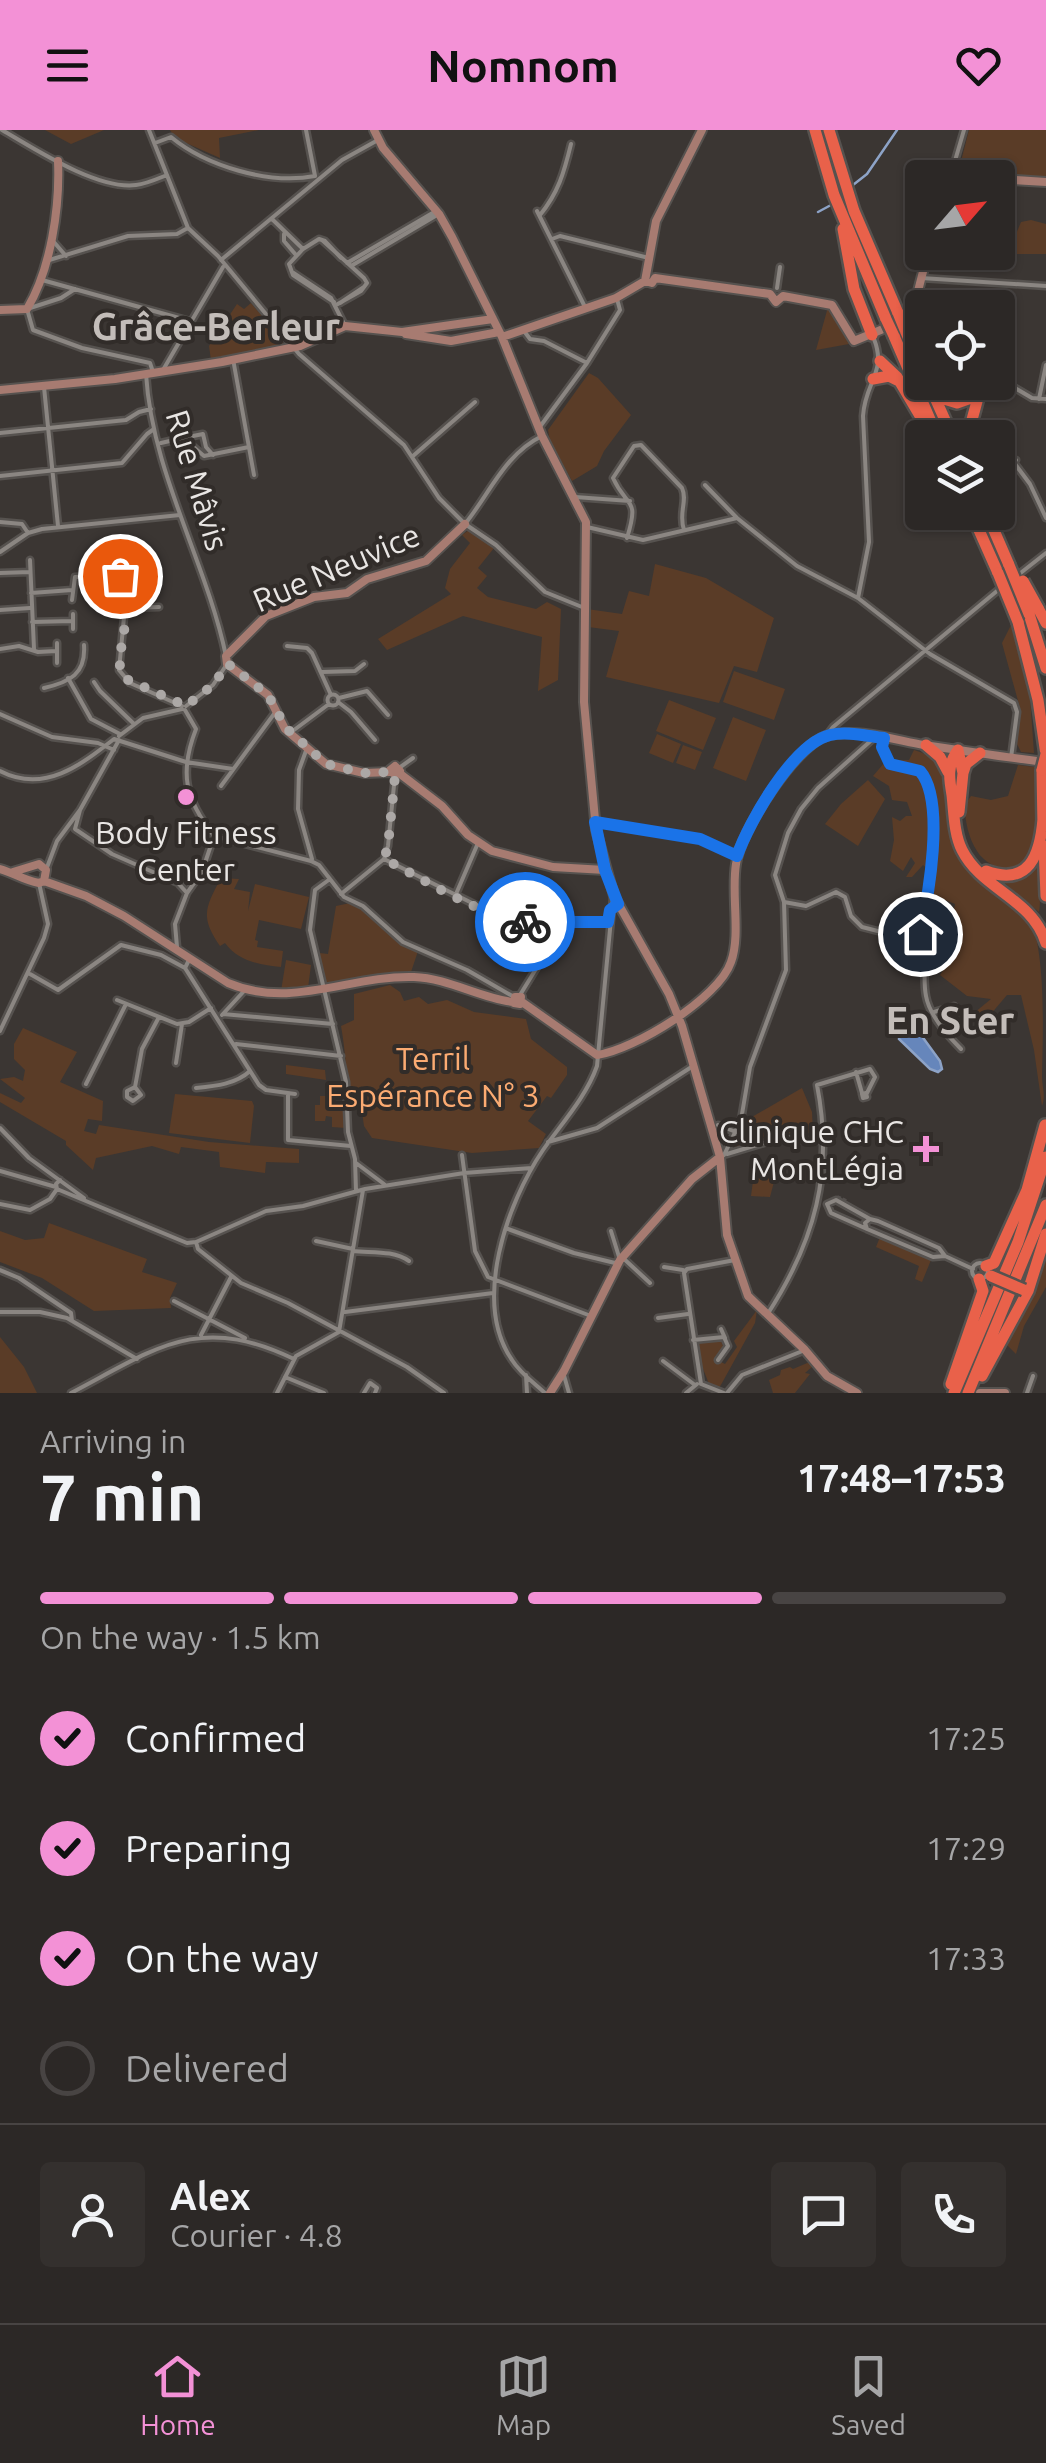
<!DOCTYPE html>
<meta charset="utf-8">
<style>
:root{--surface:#2c2826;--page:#34302e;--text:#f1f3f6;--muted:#a6a6a7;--line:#484443;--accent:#f391d6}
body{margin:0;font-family:Ubuntu,sans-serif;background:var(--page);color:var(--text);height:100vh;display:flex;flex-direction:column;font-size:38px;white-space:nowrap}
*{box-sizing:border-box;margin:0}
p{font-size:32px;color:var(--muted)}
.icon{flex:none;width:55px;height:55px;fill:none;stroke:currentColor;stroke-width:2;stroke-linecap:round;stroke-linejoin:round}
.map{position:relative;height:1263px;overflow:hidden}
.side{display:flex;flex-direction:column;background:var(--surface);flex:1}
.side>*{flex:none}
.needle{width:65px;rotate:62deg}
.tools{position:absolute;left:905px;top:30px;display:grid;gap:20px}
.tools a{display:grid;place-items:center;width:110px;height:110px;border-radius:10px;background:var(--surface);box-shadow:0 2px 8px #0004,0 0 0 2px var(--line);font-size:50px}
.pin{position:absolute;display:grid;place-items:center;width:85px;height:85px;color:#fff;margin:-42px;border:5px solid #fff;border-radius:50%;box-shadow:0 2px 10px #0007}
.courier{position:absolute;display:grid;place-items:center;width:100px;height:100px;margin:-50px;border:8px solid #1a73e8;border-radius:50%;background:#fff;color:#222;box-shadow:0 2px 12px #0007}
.overview em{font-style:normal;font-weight:700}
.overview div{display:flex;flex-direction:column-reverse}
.overview{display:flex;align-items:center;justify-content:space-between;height:170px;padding:0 40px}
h1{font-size:65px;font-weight:700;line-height:75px}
.bar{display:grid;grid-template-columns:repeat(4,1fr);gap:15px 10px;align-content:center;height:120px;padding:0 40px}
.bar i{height:12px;border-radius:8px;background:var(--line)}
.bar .current{background:var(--accent)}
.bar p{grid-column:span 4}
.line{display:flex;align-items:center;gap:25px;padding:0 40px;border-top:2px solid var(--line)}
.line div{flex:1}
.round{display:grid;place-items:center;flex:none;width:105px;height:105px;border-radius:10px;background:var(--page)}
ol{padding:0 40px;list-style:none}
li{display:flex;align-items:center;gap:30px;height:110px}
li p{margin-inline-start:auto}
li .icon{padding:10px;border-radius:50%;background:var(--accent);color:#111;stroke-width:4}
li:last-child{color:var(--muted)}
li i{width:55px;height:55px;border:5px solid var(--line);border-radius:50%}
header{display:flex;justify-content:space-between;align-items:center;height:130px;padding:0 40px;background:var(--accent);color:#111;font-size:45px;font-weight:700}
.dock{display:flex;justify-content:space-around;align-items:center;height:140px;border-top:2px solid var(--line);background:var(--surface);font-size:28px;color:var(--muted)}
.dock a{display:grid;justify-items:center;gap:5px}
.dock .current{color:var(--accent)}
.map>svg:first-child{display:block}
.green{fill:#5a3c27}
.water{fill:#6686bb;stroke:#8da3c7;stroke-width:2.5}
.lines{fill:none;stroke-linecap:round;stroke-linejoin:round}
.stream{stroke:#8da3c7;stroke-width:2.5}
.street-tunnel{stroke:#55504e;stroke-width:4;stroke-dasharray:4 2;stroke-linecap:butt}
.street-casing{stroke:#56524f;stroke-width:9}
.secondary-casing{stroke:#56524f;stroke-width:12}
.highway-casing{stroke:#56524f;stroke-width:16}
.street{stroke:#8b8682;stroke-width:4}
.secondary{stroke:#a77b71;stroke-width:8}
.highway{stroke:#e9614a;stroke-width:11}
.highway-bridge-casing{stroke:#56524f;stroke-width:16;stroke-linecap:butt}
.highway-bridge{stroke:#e9614a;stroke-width:11}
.done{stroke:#aca8a6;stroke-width:10;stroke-dasharray:0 18}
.route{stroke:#1a73e8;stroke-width:12}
.poi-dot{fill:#f391d6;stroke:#312c29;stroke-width:4}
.labels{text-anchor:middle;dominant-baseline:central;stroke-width:8;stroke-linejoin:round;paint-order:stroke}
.street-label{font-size:32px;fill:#e9e6e4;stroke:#312c29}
.poi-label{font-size:32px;fill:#e9e6e4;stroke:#312c29}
.park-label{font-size:32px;fill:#fbab72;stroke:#312c29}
.quarter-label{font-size:38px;font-weight:bold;fill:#c3bdb9;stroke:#312c29}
</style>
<header><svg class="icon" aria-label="menu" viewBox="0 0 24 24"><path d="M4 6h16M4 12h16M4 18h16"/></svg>Nomnom<svg class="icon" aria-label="heart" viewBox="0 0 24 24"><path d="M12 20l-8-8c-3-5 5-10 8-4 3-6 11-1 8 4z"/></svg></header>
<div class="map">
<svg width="1046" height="1263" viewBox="0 0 1046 1263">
<rect width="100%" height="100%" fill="#3b3633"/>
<path class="green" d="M45 0H104L71 14Z
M170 0H259L219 8 220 28 175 8Z
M969 0H1046V48L1004 45 957 47Z
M1031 90 1046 94V124H994L1001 112 1013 111 1021 92Z
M251 173 283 211 282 216 211 230 209 216 237 174 244 179Z
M828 177 849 214 816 220Z
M589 243 598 248 631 285 604 321 597 336 572 351 550 311 548 300Z
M469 400 494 418 478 438 487 446 477 458 488 467 536 479 547 472 561 479 558 550 538 561 542 507 463 486 387 520 378 509 451 464 445 458 450 439 470 413 462 405Z
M655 434 706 448 774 488 757 542 734 536 719 573 606 547 619 501 588 497 587 479 622 484 629 461 649 466Z
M1011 495 1030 567 1034 623 1021 622 1017 614 1020 578 1002 513Z
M734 541 785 559 774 590 723 572Z
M669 570 716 588 703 620 656 601Z
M733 587 766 600 746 651 713 638Z
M657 604 681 614 673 633 649 623Z
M683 615 702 622 695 640 676 633Z
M914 620C953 631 949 668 955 703 956 710 956 719 960 725 978 749 1011 763 1030 787 1046 827 1043 899 1042 946 1042 958 1046 965 1042 976L1034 920 1021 865H1007L979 898 974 883 991 869 967 866 940 845 953 826 947 818 955 774 933 765C935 743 941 659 926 644 918 636 905 636 895 635L896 630H909Z
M885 632C896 644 914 638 924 650L932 700 929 740 923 735 912 747H906L915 733 911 727 903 741 890 731 894 710 892 687 900 691 906 686H912L907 672 892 670 889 656 873 646Z
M1018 635 1035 637C1037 665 1044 695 1033 722 1024 748 989 741 977 721 968 707 966 693 964 676L971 666 991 670 1008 666Z
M868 650 885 669 858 716 825 694 841 674Z
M1037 732 1042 736C1036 748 1042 768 1039 782L1003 752 1031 742Z
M221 748 239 749 234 759 250 762 248 781 255 754 309 767 301 799 259 790 255 810 258 811 257 817 283 821 281 837C260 835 238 831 225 813L220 816C200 787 205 778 221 748Z
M350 773C376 785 391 811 418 821L411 842 326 854 319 823 328 824 336 776Z
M286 830 311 835 308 858 281 861Z
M390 855 400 862 404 871 419 867 428 874 447 870 474 882 526 889 531 909 567 937V945L551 968 547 966 528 991 546 1004 539 1018 472 1023 372 1008 364 996 359 961 348 960C346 938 345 918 341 896L354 890V864Z
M23 898 77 922 60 952 103 971 102 991 88 989 84 1001 96 1004 99 995 209 1012 299 1019V1033L266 1032 265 1043 220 1037 219 1022 181 1017 179 1024 152 1016 96 1028 93 1040 66 1015V1011L0 972V963L21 973 25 968 0 949 14 947 23 951 25 940 14 929V914Z
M286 935 325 940 326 950 286 944Z
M802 958 812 982 813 1003H776L735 1017 745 991Z
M175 964 252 971 254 976 250 1013 169 1003Z
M320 966H327L326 980 345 979 346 998 332 997V987L326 986 325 991H315V975H320Z
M791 1034 775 1048 770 1067 751 1066 755 1036Z
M49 1093 147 1129 142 1142 177 1153 170 1168 171 1178 94 1181 42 1148 0 1132V1101L25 1110 44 1108Z
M880 1107 931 1130 922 1152 915 1149 919 1136 876 1117Z
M1046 1114V1157L1024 1196 1016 1224 1005 1213Z
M757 1180 755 1193 722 1253 719 1258 709 1254 700 1231 698 1213 720 1209 724 1218 717 1230 725 1234 737 1217 734 1211Z
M0 1207 24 1237 37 1263H0Z
M812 1231 814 1235 805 1243 810 1244 795 1263H773L769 1250 780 1245 781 1240 790 1237 793 1239Z"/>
<path class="water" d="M913 894 940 931 942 939 938 942 930 939 899 909 900 900Z"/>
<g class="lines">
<path class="stream" d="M853 55 867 44 897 0
M818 82 831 75"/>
<path class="street-tunnel" d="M837 1067 846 1071"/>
<g class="street-casing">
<path id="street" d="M2 0C35 19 97 60 136 55 146 54 157 49 167 45
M149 0 188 98 218 126 299 224 404 315 439 368 465 394 496 415 545 462 582 477
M306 0 315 46
M155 13 171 7C206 36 269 55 315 46
M950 48 964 0
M537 81 586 179
M540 85C558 63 564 43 571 14
M273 90 303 119
M284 104V111L296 125
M552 109 560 106 649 128
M322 110 364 148
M53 111 66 126
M221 130 342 30 378 10
M46 131 128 106 177 104 186 99
M347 133 436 81
M351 136 437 85
M292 142 331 168 345 196
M921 148 1046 156
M42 150 190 191
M777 158 780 137
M75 159 61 168 27 179 33 200 82 218 150 233 153 242
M334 172 293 145 289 134 303 119 319 109 325 111 341 128
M340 173 364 157
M336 175 361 161 367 153 364 148
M524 201 530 209 544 211 587 233
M233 229 254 345
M163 240 223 137
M146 244C152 343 206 431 226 526
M998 248 1032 268 1046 269
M44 257 58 396
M1039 269 1046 235
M539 298 587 233 620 180 617 169
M0 303 126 290 139 282 151 279
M183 308 203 304 206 317 213 325
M161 313 183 308 204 326 249 317
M413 326 475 272
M1015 334 1030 354 1046 388
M1009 336 1016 330
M0 346 122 333 147 304 154 299
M705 355 737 388 797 436 858 468 930 524 1014 573 1017 582 1011 628
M575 367 630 371
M0 392 22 394 28 403
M465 394C490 363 505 324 542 306
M587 397 643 410 737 388
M627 408C640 366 627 379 613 348L634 316 641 315 682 358C688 371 678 383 684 400
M0 422 28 403 42 399 180 385
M30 430 34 519
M0 443 30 442
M1018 445 1046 423
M103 446 106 419
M119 446 118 476 124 487 119 540 130 553 182 576
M31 463 72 460
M858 468 869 412 863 286C865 252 887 242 874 209
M72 470 75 447 145 444
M0 480 30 478
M120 481 129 478 159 477
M73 484V499
M32 492 72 491
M57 513V533
M287 516 307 518 312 523 331 565
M0 519 19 516 38 522 56 521
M322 542 355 541 364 534
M68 548 91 589 120 604
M94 552 100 561 133 593
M44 558C70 552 86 544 84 515
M327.5 570a5.5 5.5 0 1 1 11 0a5.5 5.5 0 1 1-11 0Z
M339 568 367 561 388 585
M338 572 351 582 375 610
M186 576 213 555 227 534
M185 580 196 599C179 643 185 669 214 706
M0 584 52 607 98 613 114 620
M290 603 329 574
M827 605 833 597 1003 456
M119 606 143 588 182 579
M883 608 882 617 890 635 921 641C945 670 931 778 917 811
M307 618 299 640 298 679 312 729
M399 638 413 628
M0 641C44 664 81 635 114 609L186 632 233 639
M221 656 274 584
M80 680 75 699 112 724 178 753 187 763
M595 691 700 709 735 725
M214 706 311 731 319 735 344 767 363 776 403 812 467 840 514 867
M384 729 502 788 521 792H609
M46 740 57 711 80 680 119 610
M330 749 315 760 310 800 346 952 348 1002 355 1029 356 1061
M341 764 384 729 388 716 395 645
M456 764 478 713
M784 772 806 776 836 762 845 767 851 786 862 797 917 811C929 830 922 846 926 866 929 884 948 906 961 919
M177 817 175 794 187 763 202 742 214 706
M189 830 185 838 259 955 266 960 295 964
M30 844 58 860 121 815 161 825 185 838
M520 865 539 834 550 792
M117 870 177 894 189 892 211 878
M934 882 954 876
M223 884 333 894
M222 885 245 860
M0 901 44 808 48 794 39 753
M236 914 341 926
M176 933 182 894
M856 942 862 963
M86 954 126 874
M135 957 141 965 133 971 127 967V961L135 957 142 919 159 887
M196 958C216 956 236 954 250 941
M288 963V1010L351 1016
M866 963 867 967 863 968 862 964Z
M718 995 736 1002
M0 998 29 1028 84 1068
M548 1012 597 998 693 936
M727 1024 777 1009 825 1011
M462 1025 475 1121 488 1147 591 1186
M724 1025 741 990 750 937 786 840 784 772 775 745 788 703 801 679 818 658 875 607
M356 1033 384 1054
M0 1041 56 1057
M60 1050 56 1054 57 1059 187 1113 196 1112 266 1081 303 1076 365 1059 464 1043 532 1038
M0 1074 30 1080 50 1069 57 1059
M508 1099 574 1123 615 1133 620 1130 611 1101
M867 1099 831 1083 827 1074 836 1070 870 1089
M316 1111 353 1119
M196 1112 198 1119 241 1153 288 1173 407 1237 444 1263
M353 1121C372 1123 393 1120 409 1131
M945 1126 933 1127 867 1099 865 1093 870 1089 878 1091 939 1118 945 1126 973 1139
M623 1128 650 1153
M972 1141a8 8 0 1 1 16 0a8 8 0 1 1-16 0Z
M664 1137 683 1140
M0 1140 19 1148 71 1183 72 1191
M174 1171 245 1208
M0 1182H40L67 1188 137 1229
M345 1182 493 1163
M767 1185C815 1111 834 1042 817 955L870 939 875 947 867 963
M658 1188 688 1184
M721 1199 725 1208
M339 1202 363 1060
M201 1205 231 1147
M693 1210 724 1207 728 1216 718 1230
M663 1231 695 1255
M563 1242 569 1263
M526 1245 527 1263
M285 1247 324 1263
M701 1254 684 1143 687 1139 735 1130
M701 1254 724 1263
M71 1263C157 1218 198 1183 294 1229
M277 1263 296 1226 339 1202
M364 1263 370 1253 377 1258 375 1263
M545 1263C534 1253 520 1243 512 1230 472 1172 507 1073 543 1020 562 993 586 967 597 936L613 768
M686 1263 697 1254
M727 1263 742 1245 805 1220
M1027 1263 1033 1246"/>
</g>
<g class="secondary-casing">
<path id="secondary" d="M374 0 383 18 439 84 452 107 502 207 542 306 586 392 584 572 596 700 614 766 669 864 682 896 720 1027 727 1105 748 1166 805 1220 827 1246 857 1263
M998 49 1046 52
M645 151 656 91 702 0
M920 177 916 169 928 122
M0 180 27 179C51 139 60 77 58 31
M406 204 451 211 499 202
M502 207 616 168 645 151 652 153 655 148 770 164 776 172 783 166 832 175 854 211 917 185
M0 260 115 249 222 232 300 216 345 196 402 202 493 189
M395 636 400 641 395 645 390 640Z
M390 642 364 643 326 634 285 599 268 565 227 534 226 526 266 486 314 467 347 463 367 449 426 431 465 394
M399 643 442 676 468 705 492 721 553 737 605 740
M0 739C14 743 23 750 39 753L44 751
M13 742 39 734 46 740 44 751
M44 751 86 766 124 786 228 853C292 880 350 845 414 847 448 848 480 868 513 872
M515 867H521L520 874 514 873Z
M522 872 597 925C634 920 719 868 731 832 741 805 731 764 736 734 740 702 795 616 826 606 855 597 895 610 924 615 964 621 1004 627 1045 632
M550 1263 564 1241 620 1130 692 1049 720 1027
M980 1263H1005"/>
</g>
<g class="highway-casing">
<path id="highway" d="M815 0 834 65 886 189
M829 0 854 81 898 183
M843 99 854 159 872 205
M905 200 922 239
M894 206 938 308
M880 231 897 247 926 296
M873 249 889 246 897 250
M932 252 944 269 957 273 971 268 978 252
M932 261 953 308
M967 308 979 264
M971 382 998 443
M986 382 1009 435
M1038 478 1046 493
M1029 484 1046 538
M1018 492 1038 570 1046 625
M926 615 940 627 948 642
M958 620C947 635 949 648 952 665 954 683 954 704 962 720 982 760 1032 768 1046 813
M958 620 963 643 959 682
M1042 640 1043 697
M963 643 966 634 980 623
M1044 716 1046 766
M986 741C1029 757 1040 725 1043 689
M986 1136 994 1133 1027 1060 1045 995
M982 1246 1028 1161 1046 1104
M951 1254 983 1161 979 1149
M954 1263 1018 1112 1046 1027
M968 1263 1046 1075"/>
</g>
<use href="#street" class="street"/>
<use href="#secondary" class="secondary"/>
<use href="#highway" class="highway"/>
<g class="highway-bridge-casing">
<path id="highway-bridge" d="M898 183 905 200
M886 189 894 206
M1009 435 1029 484
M998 443 1018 492
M1023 451 1038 478
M1042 640 1046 624
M991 1146 1024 1160"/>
</g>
<use href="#highway-bridge" class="highway-bridge"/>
</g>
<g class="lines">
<path class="done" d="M120 446C119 462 121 474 124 489 127 509 113 530 124 548L186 576 213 555 228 534 268 565 286 598 326 634 364 643 390 642 395 646 388 716 384 729C424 749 481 787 525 792"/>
<path class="route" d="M525 792H608L610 780 618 774 605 740 595 692 700 709 737 726C749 692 793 614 830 605 847 601 866 606 884 608L882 617 890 634 920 641C946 671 928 768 920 804"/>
</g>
<g class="poi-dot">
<circle cx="186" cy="667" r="10"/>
<path d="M921 1004h10v10h10v10h-10v10h-10v-10h-10v-10h10z"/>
</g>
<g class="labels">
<g class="street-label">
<text transform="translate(198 350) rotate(73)">Rue Mâvis</text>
<text transform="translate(336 437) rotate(-23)">Rue Neuvice</text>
</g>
<g class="poi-label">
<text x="186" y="702">Body Fitness<tspan x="186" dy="37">Center</tspan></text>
<text x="904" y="1001" text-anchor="end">Clinique CHC<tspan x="904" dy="37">MontLégia</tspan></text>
</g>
<g class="park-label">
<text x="433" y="928">Terril<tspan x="433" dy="37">Espérance N° 3</tspan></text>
</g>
<g class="quarter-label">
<text x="216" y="196">Grâce-Berleur</text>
<text x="950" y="890">En Ster</text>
</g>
</g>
</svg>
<div class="tools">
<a><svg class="needle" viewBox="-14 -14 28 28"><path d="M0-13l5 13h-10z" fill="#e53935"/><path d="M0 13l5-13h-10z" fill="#a6a6a7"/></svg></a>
<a><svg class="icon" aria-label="locate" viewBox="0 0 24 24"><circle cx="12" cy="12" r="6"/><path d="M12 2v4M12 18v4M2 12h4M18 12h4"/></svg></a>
<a><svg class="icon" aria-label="layers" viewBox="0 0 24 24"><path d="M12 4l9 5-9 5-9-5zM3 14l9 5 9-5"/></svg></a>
</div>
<div class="pin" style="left:120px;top:446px;background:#ea580c"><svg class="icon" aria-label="bag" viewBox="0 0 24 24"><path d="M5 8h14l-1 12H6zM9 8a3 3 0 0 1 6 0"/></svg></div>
<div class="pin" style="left:920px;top:804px;background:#1f2937"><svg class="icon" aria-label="home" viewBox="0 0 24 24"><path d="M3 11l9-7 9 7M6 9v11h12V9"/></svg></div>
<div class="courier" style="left:525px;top:792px"><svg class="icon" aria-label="bike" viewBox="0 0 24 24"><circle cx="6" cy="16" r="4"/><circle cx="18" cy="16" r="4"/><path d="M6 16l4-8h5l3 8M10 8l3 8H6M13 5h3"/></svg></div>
</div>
<section class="side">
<div class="overview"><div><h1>7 min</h1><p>Arriving in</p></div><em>17:48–17:53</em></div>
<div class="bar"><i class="current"></i><i class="current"></i><i class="current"></i><i></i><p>On the way · 1.5 km</p></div>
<ol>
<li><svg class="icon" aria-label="check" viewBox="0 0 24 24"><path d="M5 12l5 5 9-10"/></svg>Confirmed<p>17:25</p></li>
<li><svg class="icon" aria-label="check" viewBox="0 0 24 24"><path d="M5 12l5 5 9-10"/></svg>Preparing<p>17:29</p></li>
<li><svg class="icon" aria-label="check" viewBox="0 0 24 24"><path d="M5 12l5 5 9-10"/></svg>On the way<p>17:33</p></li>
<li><i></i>Delivered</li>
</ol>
<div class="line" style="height:180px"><a class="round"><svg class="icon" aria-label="person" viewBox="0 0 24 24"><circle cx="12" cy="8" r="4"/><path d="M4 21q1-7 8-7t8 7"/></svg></a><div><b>Alex</b><p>Courier · 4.8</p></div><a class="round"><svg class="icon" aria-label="chat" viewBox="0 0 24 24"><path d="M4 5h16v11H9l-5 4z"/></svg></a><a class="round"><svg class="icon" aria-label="phone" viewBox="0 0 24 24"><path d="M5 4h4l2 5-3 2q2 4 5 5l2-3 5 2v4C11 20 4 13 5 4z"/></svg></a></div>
</section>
<nav class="dock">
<a class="current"><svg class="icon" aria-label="home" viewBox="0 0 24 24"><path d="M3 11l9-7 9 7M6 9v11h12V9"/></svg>Home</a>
<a><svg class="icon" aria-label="map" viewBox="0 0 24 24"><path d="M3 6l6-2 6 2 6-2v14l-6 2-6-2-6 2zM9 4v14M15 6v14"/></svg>Map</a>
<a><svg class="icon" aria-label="saved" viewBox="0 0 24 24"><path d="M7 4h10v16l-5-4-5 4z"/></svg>Saved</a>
</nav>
